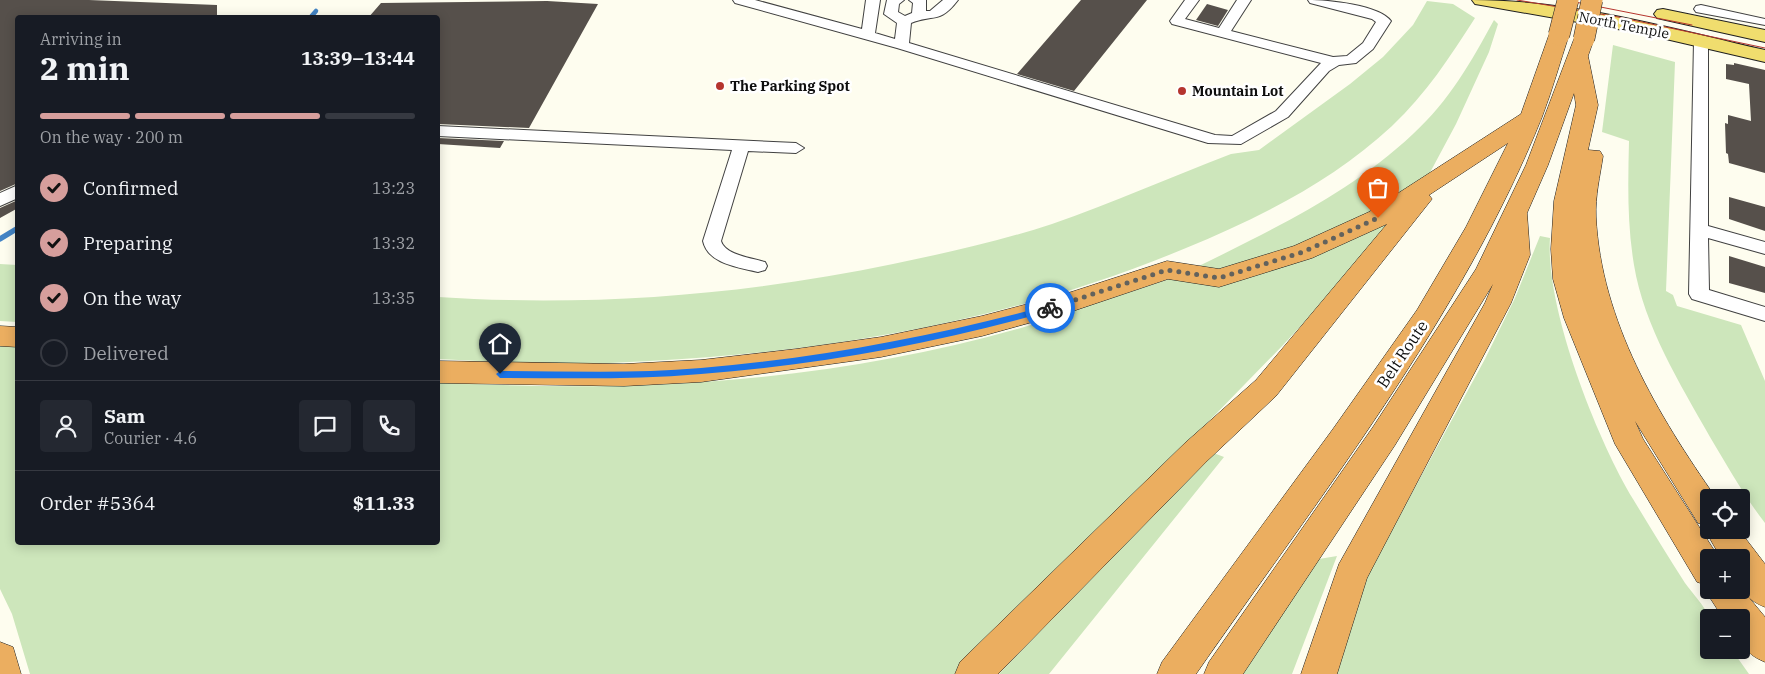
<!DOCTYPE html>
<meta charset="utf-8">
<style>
:root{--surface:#171b24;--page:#242831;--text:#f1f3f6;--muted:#9ea1a6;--line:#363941;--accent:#d69e9c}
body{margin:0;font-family:"IBM Plex Serif",serif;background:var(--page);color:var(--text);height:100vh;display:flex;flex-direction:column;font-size:19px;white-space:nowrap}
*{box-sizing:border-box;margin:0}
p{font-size:16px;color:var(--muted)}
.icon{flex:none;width:28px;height:28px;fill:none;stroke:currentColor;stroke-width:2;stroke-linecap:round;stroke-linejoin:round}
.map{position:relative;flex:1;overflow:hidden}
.sheet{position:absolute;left:15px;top:15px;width:425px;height:530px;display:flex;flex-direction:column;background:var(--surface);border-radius:5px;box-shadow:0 2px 12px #0003}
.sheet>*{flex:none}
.buttons{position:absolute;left:1700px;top:489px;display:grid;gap:10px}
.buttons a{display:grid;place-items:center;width:50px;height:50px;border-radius:5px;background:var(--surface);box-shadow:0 2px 12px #0003;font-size:25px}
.pin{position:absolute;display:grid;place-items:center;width:42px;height:42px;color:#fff;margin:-51px -21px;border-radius:50% 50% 50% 0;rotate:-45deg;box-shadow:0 0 5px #0007}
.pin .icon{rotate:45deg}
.courier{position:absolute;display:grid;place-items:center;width:50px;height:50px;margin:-25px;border:4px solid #1a73e8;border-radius:50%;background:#fff;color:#222;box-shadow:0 1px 6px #0007}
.summary em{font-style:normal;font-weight:800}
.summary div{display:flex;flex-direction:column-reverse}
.summary{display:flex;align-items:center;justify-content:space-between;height:85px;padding:0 25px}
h1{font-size:32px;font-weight:800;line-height:38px}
.bar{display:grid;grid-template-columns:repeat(4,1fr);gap:8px 5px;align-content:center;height:60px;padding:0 25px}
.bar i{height:6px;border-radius:4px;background:var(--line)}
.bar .selected{background:var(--accent)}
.bar p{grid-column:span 4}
.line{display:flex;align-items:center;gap:12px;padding:0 25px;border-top:1px solid var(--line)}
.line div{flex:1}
.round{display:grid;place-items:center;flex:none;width:52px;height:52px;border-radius:5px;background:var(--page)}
ol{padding:0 25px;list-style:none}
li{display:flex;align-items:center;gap:15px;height:55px}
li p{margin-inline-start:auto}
li .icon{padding:5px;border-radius:50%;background:var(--accent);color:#111;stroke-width:4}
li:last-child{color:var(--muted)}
li i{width:28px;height:28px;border:2px solid var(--line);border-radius:50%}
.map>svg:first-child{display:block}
.green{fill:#cde6bb}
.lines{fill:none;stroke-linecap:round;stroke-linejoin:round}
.stream-far1{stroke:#4384c5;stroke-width:4.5}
.stream{stroke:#4384c5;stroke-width:5.5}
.building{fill:#56504b}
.minor-casing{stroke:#414141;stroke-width:2}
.major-casing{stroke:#1f1f1f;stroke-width:2}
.highway-casing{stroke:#1f1f1f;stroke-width:1}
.minor{fill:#fff;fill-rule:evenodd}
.major{fill:#f0dd6e;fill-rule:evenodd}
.highway{fill:#ebae60;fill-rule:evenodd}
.tram{stroke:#b5352e;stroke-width:1}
.highway-bridge-casing{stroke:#1f1f1f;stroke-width:22;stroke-linecap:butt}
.highway-bridge{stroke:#ebae60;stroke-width:21}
.route{fill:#1a73e8}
.done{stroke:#62625d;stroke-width:5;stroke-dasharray:0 9}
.poi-dot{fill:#b5352e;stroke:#fff;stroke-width:2}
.labels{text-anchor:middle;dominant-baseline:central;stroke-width:5;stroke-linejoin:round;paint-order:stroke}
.far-street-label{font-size:14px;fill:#0e0e0e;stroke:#fff}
.far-poi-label{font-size:14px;font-weight:bold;fill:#0e0e0e;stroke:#fff;text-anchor:start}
.street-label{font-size:16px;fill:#0e0e0e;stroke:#fff}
</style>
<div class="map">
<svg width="1765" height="674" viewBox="0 0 1765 674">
<rect width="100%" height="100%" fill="#fefdef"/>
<path class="green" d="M1427 1 1453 4 1475 18C1450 57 1426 94 1392 126 1333 181 1259 218 1186 248 1017 319 832 352 650 361 623 362 596 364 569 364 525 364 481 361 438 359V297C590 307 744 295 893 264 946 253 1000 241 1052 224 1112 203 1171 177 1231 154L1259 150 1350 84 1383 57 1413 25Z
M1494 20 1498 24 1489 52 1456 124 1426 180 1369 252 1285 343 1140 492 955 674H30L12 614 0 589V343L17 344 18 542H438V382C632 394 833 382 1021 328 1045 321 1069 312 1093 304 1119 295 1146 287 1172 278 1199 267 1225 253 1251 240 1309 211 1365 179 1413 134 1450 100 1471 62 1494 20Z
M1613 45 1675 62 1666 291 1673 295 1677 306 1741 325 1765 381V523C1744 496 1728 467 1710 437 1680 384 1644 326 1634 265 1627 223 1628 183 1629 141L1602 132Z
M1540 236 1550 238C1545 308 1597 439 1633 499 1650 527 1667 555 1685 583 1692 593 1704 605 1709 617 1711 624 1709 641 1709 650H1732L1749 674H1330L1358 592 1485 359 1515 298Z
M0 264 17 265V322L0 321Z
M1211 452 1224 457 1049 674H999Z
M1337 556 1292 674H1242L1319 559Z"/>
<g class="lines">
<path class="stream-far1" d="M310 18 316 11"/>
<path class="stream" d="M0 239 18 228"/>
</g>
<path class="building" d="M0 0H89L217 5V18H18V183L0 191Z
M1081 0H1147L1074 91 1017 74Z
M547 1 598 4 529 128 438 124V18H368L381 3Z
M1207 4 1228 10 1218 26 1196 20Z
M1734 63 1765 70V173L1729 163 1728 154 1726 153 1725 123 1728 124V115L1751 121 1749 84 1726 79V64L1734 65Z
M438 138 504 141 500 148 438 144Z
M1729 197 1765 207V231L1729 219Z
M18 200V208L0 218V208Z
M1729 256 1765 267V293L1729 283Z"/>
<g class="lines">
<g class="minor-casing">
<path id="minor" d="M733 0H755L862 29 866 0H880L875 33 895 39 897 23 884 14 887 0H904L899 4 898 12 905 16 912 13 913 3 909 0H926V11H930L943 0H958C940 24 933 14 911 23L909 43 1215 135 1232 136 1276 111 1321 63 1172 24 1170 21 1185 0H1199L1185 19 1219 28 1237 0H1251L1231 31 1333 57 1347 56 1363 43 1376 22 1372 19 1310 3 1308 0C1328 0 1379 5 1391 21L1373 49 1356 63 1339 65 1329 71 1288 117 1241 144 1208 143 897 48 735 3Z
M1701 5 1765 19V25L1696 12 1694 9 1696 6Z
M1701 37 1708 41V226L1765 242V254L1708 238 1709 290 1765 307V321L1692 299 1689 294 1694 41Z
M438 126 796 143 804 148 796 153 748 151 721 241C725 255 752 258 765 262L767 266 765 270 758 272C738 267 708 264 703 241L732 150 438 136Z
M18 185V198L0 206V193Z"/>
</g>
<g class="major-casing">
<path id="major" d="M1472 0C1571 0 1669 28 1765 50V62L1640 33 1481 5 1475 4Z
M1663 9 1765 30V42L1657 18 1654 14 1657 10Z"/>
</g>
<g class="highway-casing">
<path id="highway" d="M1559 29 1566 31 1569 35C1560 62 1552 91 1542 117 1461 318 1319 497 1196 674H1157L1162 662 1333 429 1417 310 1466 227 1508 143 1429 195 1432 199 1428 204 1276 396 1207 461 998 674H955L960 662 1185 443 1256 380 1387 224 1312 258 1219 287 1168 279 1076 310 982 336 881 357 701 382 624 386 438 383V361L624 364 701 360 796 349 881 337 982 316 1062 295 1167 261 1219 269 1294 246 1369 212 1521 114 1549 35 1552 31Z
M1584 33 1591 35 1594 39 1588 56 1598 105 1588 150 1600 151 1603 156C1600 176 1595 196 1596 217 1601 321 1658 415 1716 498H1709V530H1739L1765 564V607C1739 597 1741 582 1741 558H1721L1705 530 1707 526 1698 523 1635 421 1643 439 1719 558H1709V590H1741V588L1765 617V662C1741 652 1741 641 1741 618H1723L1705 590 1707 585 1697 582 1615 444 1564 318 1553 279 1551 249 1554 201 1576 105 1574 93 1548 165 1527 213 1530 255 1511 303 1367 578 1337 674H1301L1339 564 1485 303 1493 284 1395 445 1243 674H1204L1209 662 1373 427 1476 269 1526 165 1574 39 1577 35Z
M0 326 18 327V347L0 346Z
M0 642 13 647 21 674H0Z"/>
</g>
<use href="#minor" class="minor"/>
<use href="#major" class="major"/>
<use href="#highway" class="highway"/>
<path class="tram" d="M1517 0 1618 17 1765 48
M1565 0 1692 25"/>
<g class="highway-bridge-casing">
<path id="highway-bridge" d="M1559 35 1568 0
M1584 39 1592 0"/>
</g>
<use href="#highway-bridge" class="highway-bridge"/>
</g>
<path class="route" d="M1050 305 1053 306V310C939 343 819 365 701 374 634 380 567 378 500 378L496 374 500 371C567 371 634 374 701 368 819 358 936 336 1050 305Z"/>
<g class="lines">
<path class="done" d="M1050 308 1167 270 1219 278 1303 252 1378 218"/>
</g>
<g class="poi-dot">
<circle cx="720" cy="86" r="5"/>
<circle cx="1182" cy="91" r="5"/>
</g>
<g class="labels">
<g class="far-street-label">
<text transform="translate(1624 25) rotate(11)">North Temple</text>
</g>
<g class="far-poi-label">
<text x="730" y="86">The Parking Spot</text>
<text x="1192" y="91">Mountain Lot</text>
</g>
<g class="street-label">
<text transform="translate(1402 354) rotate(-56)">Belt Route</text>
</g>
</g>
</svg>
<div class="buttons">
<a><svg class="icon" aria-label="locate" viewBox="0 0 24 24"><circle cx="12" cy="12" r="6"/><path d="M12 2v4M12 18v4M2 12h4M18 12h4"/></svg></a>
<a>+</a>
<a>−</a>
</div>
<div class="pin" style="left:1378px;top:218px;background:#ea580c"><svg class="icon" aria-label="bag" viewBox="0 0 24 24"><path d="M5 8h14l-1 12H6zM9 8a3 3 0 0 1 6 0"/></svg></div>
<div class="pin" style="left:500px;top:374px;background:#1f2937"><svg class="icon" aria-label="home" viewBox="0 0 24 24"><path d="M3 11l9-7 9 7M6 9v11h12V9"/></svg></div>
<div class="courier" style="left:1050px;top:308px"><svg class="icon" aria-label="bike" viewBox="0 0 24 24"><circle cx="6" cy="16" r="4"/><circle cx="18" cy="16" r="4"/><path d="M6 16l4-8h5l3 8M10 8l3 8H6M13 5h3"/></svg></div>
<section class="sheet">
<div class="summary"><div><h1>2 min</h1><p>Arriving in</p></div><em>13:39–13:44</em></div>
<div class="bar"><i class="selected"></i><i class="selected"></i><i class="selected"></i><i></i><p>On the way · 200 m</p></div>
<ol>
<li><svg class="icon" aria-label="check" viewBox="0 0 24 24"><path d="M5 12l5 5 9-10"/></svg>Confirmed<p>13:23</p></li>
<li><svg class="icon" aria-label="check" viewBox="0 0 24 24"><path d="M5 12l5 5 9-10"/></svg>Preparing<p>13:32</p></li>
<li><svg class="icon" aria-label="check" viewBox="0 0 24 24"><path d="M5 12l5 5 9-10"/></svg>On the way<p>13:35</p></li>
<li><i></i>Delivered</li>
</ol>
<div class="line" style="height:90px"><a class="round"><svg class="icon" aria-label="person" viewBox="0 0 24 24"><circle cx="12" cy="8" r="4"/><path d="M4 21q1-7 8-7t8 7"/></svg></a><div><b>Sam</b><p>Courier · 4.6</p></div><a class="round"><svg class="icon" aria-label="chat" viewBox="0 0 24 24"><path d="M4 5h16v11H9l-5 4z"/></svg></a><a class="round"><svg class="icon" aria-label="phone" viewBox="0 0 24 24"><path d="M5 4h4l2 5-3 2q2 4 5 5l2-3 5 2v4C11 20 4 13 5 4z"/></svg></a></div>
<div class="line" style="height:65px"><div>Order #5364</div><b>$11.33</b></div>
</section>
</div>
